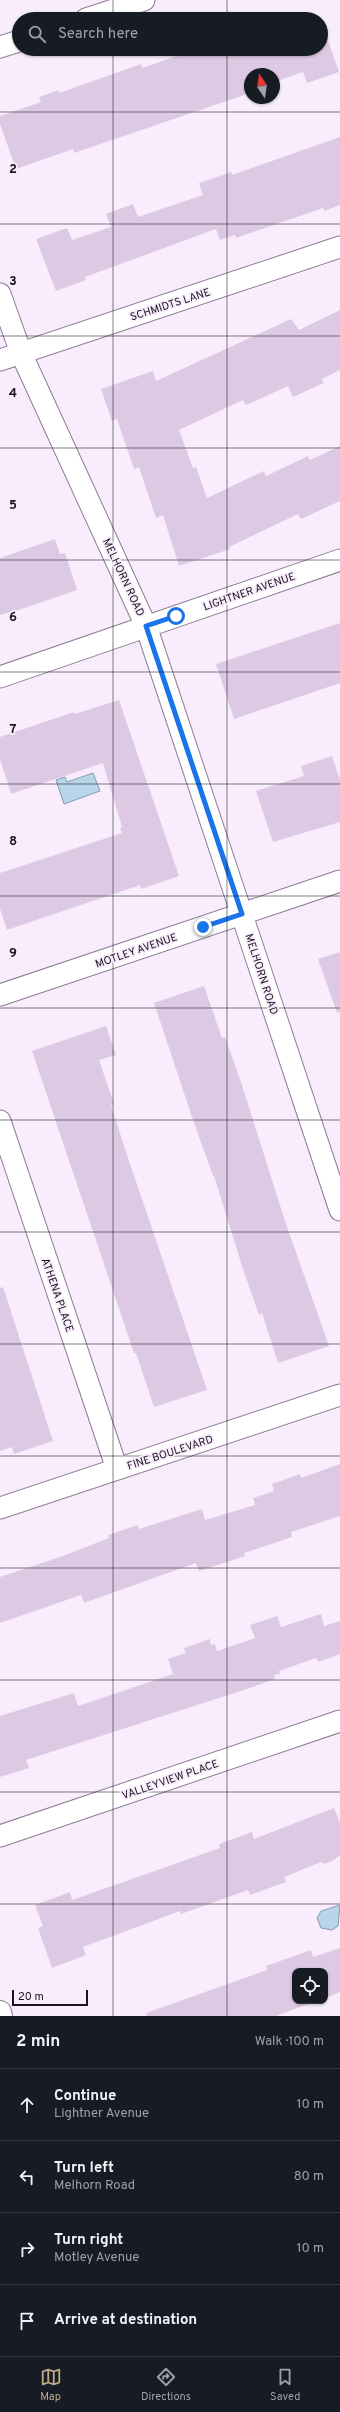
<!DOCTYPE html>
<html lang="en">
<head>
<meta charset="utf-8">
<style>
	:root { --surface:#171b24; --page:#242831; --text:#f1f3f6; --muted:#9ea1a6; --line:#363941; --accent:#c1aa87 }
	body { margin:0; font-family:Overpass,sans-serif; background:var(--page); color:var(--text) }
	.controls { position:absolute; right:12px; bottom:12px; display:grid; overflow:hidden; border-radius:8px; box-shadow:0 1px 3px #0004 }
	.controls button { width:36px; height:36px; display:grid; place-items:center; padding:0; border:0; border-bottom:1px solid var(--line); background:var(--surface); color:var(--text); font:20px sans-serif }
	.compass { position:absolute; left:244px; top:68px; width:36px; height:36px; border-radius:50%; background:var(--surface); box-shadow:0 1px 3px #0004; rotate:347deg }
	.scale { position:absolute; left:12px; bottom:10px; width:76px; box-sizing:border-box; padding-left:4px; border:2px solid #1c151e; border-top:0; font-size:11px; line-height:14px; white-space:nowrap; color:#1c151e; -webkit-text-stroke:3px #f9edfd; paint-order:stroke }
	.stop { position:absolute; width:12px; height:12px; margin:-9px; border:3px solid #1a73e8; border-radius:50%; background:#fff }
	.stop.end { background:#1a73e8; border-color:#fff; box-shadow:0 1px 4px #0008 }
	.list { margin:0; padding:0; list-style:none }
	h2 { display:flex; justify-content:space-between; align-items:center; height:52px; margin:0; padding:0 16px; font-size:17px }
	h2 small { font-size:13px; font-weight:400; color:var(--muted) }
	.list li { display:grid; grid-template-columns:26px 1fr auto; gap:12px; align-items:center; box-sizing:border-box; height:72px; padding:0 16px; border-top:1px solid var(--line) }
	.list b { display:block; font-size:15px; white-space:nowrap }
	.list p { margin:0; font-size:13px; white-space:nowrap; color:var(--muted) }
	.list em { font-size:13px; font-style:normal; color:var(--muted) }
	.icon { flex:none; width:22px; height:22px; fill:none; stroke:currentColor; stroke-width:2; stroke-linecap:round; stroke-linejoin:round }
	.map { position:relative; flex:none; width:340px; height:2016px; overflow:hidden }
	.search { position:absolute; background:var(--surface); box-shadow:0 1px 3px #0004; left:12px; right:12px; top:12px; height:44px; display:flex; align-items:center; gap:10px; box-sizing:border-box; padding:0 14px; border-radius:22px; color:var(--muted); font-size:15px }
	.sheet { height:340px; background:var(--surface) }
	nav { display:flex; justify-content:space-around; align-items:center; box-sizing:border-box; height:56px; border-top:1px solid var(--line); background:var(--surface); font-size:11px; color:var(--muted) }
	nav a { display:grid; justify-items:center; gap:2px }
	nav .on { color:var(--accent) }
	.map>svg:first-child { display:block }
	.water { fill:#b8d5ea; stroke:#899bad }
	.building { fill:#ddc9e3 }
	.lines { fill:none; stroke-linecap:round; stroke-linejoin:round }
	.street-casing { stroke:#8d7b94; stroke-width:23 }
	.secondary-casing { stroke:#8d7b94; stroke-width:24 }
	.street { stroke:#fff; stroke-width:21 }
	.secondary { stroke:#fff; stroke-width:22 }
	.route { stroke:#1a73e8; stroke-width:5 }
	.grid { fill:none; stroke:#1c151e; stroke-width:1; stroke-opacity:0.55 }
	.labels { text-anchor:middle; stroke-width:3.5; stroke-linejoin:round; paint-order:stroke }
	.street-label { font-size:11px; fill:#1c151e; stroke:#f9edfd }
	.grid-label { font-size:13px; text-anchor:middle; font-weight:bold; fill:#1c151e; stroke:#f9edfd; stroke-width:3.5; stroke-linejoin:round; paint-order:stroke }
</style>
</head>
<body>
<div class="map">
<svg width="340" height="2016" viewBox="0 0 340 2016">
	<rect width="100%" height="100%" fill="#f9edfd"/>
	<!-- water -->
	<path class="water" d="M93,773L100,791L64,804L56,780L65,777L67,782Z
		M340,1905L338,1926L332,1930L321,1928L317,1918L321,1911Z"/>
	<!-- building -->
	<path class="building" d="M321,20L339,72L307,83L303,72L274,82V74H250V93L74,153L73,149L16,169L0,124V116L41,102L39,97L59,90V93L141,64L142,68L197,49H321Z
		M340,137V205L324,211L323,208L236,238L235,235L220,240L216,229L85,277L86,280L56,291L36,239L67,228L72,240L111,227L106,214L133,204L138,217L203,195L199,183L231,172L232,175Z
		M340,310V370L322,379L324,383L293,397L288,386L246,405L243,400L179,430L193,468L196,467L207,498L264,471L266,476L308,456L310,460L340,446V501L301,519L298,514L229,547L230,549L179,566L163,515L156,518L139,467L134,469L117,419L112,421L101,389L153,371L156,381L291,319L299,330Z
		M55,539L60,554L65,553L77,590L10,613V612L0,615V558Z
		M340,623V683L234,719L216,664Z
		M119,700L179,876L141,889L140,885L7,930L0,909V873L122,833L120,828L122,827L103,763L11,794L0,759V737L74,712L75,714Z
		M332,756L340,780V822L273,842L256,791L304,776L301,766Z
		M340,952V1012L337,1013L318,959Z
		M204,986L222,1038L225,1037L241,1082L285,1221L329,1346L278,1363L262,1313L259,1315L243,1269L214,1176H213L192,1117L154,1003Z
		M106,1026L116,1055L99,1060L114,1104L111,1105L126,1152L207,1390L154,1407L136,1353H134L32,1051Z
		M3,1287L53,1441L14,1454L12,1447L0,1451V1288Z
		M340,1464V1516L291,1532L292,1537L244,1553L245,1556L199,1571L196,1563L84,1603L81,1595L0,1623V1577L60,1557L109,1538L108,1535L138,1525L139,1529L202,1509L205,1520L255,1505L253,1498L274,1491L272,1484L300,1474L301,1478Z
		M321,1614L324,1626L340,1621V1654L318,1662L316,1658L279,1671L280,1674L274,1675L275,1679L247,1689L26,1760L29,1768L0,1777V1716L74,1693L78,1706L173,1674L168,1659L186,1653L184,1648L210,1639L211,1645L215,1644L217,1651L255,1638L250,1625L277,1616L281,1627Z
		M334,1808L340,1823V1855L334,1860L324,1864L321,1862L284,1877L286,1882L250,1895L248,1890L181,1914L180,1911L83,1947L86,1955L52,1968L38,1928L43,1926L35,1905L70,1892L72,1900L220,1848L219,1844L252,1832L254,1839Z
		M340,1948V1992L325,1998V1971H295V2001H316L276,2016H147L146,2013L267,1970L266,1966L311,1950L313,1957Z"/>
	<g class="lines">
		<!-- street casing -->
		<g class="street-casing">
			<path id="street" d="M86,19L144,0
				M0,47L19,41
				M0,294L21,353L146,626L340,1210
				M0,360L340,247
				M0,677L340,560
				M0,995L340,881
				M0,1121L117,1469
				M0,1508L340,1395
				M0,1836L340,1721"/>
		</g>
		<!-- secondary casing -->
		<g class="secondary-casing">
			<path id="secondary" d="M0,2012L1,2016"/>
		</g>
		<!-- street -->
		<use href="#street" class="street"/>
		<!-- secondary -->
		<use href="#secondary" class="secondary"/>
	</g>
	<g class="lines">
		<!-- route -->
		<path class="route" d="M176,616L146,626L242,914L203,927"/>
	</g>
	<!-- grid -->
	<path class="grid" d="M113,0V19M227,0V19M113,49V2016M227,49V2016M0,112H340M0,224H340M0,336H340M0,448H340M0,560H340M0,672H340M0,784H340M0,896H340M0,1008H340M0,1120H340M0,1232H340M0,1344H340M0,1456H340M0,1568H340M0,1680H340M0,1792H340M0,1904H340"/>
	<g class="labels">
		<!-- street labels -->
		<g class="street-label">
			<text transform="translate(170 304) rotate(-18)" y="4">SCHMIDTS LANE</text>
			<text transform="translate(124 577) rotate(65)" y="4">MELHORN ROAD</text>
			<text transform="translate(249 591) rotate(-19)" y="4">LIGHTNER AVENUE</text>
			<text transform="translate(136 950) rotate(-19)" y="4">MOTLEY AVENUE</text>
			<text transform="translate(262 974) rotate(72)" y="4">MELHORN ROAD</text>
			<text transform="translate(58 1295) rotate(71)" y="4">ATHENA PLACE</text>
			<text transform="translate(170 1452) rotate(-18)" y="4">FINE BOULEVARD</text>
			<text transform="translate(170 1779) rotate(-19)" y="4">VALLEYVIEW PLACE</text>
		</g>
	</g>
	<g class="grid-label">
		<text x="13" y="173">2</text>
		<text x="13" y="285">3</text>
		<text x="13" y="397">4</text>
		<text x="13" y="509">5</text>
		<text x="13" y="621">6</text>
		<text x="13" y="733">7</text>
		<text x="13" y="845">8</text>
		<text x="13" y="957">9</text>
	</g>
</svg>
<div class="controls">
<button><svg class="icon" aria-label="locate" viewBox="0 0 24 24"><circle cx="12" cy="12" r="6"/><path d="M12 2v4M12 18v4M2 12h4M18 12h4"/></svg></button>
</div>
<svg class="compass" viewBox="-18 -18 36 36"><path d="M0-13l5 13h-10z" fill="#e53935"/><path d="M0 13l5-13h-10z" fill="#9ea1a6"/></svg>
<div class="scale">20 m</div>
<div class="stop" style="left:176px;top:616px"></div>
<div class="stop end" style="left:203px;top:927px"></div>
<div class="search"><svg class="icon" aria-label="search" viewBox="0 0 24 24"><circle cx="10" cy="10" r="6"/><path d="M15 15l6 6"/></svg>Search here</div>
</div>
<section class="sheet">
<h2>2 min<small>Walk · 100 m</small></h2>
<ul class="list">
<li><svg class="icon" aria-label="ahead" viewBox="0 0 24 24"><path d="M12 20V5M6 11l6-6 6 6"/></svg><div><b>Continue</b><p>Lightner Avenue</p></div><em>10 m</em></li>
<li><svg class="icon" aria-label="left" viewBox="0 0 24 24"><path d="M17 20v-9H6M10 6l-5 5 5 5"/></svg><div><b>Turn left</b><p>Melhorn Road</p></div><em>80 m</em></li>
<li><svg class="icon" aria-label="right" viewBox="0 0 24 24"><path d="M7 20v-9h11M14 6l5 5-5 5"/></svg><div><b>Turn right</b><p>Motley Avenue</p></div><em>10 m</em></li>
<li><svg class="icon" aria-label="arrive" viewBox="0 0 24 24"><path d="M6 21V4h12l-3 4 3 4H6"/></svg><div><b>Arrive at destination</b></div></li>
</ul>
</section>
<nav>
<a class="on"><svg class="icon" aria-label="map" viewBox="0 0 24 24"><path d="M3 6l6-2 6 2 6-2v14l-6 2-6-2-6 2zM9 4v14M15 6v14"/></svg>Map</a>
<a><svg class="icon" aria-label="directions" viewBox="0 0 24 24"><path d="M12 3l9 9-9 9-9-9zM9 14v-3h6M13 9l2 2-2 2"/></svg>Directions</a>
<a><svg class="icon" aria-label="saved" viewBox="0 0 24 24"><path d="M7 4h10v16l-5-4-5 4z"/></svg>Saved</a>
</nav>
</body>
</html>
